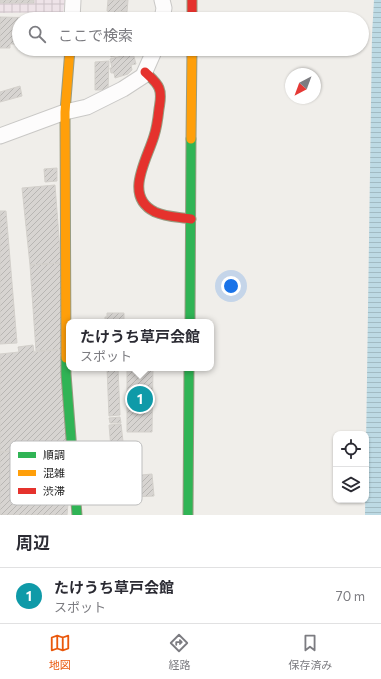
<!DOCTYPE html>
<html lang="ja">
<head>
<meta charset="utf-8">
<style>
	:root { --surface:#fff; --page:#f2f2f3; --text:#2b2b33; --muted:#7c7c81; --line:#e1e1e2; --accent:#ea580c }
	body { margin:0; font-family:Commissioner,"Noto Sans JP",sans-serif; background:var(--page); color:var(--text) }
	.controls { position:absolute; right:12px; bottom:12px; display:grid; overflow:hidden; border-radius:8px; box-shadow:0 1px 3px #0004 }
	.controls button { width:36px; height:36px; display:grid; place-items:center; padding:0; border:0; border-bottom:1px solid var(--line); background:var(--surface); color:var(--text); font:20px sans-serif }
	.compass { position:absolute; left:285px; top:68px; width:36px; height:36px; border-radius:50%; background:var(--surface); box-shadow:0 1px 3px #0004; rotate:221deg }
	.you { position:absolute; left:231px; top:286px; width:14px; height:14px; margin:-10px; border:3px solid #fff; border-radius:50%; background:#1a73e8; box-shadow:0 0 0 6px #1a73e833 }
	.badge { display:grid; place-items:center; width:26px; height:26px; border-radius:50%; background:var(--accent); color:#fff; font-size:13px; font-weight:700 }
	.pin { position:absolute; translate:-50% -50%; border:2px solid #fff; box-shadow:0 1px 4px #0006 }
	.popup { position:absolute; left:66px; top:319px; width:148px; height:52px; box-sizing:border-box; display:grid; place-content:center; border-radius:8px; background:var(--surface); filter:drop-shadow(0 1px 3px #0005); font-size:13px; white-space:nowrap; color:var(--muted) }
	.popup b { font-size:15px; color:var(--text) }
	.popup::after { content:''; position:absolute; left:50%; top:100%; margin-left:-8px; border:8px solid transparent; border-top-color:var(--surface) }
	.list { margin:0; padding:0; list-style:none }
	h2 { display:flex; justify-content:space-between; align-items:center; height:52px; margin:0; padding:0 16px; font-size:17px }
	h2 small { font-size:13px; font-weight:400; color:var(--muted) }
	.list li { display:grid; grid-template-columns:26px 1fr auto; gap:12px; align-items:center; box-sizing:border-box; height:56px; padding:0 16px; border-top:1px solid var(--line) }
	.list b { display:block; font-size:15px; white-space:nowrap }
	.list p { margin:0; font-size:13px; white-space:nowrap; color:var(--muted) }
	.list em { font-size:13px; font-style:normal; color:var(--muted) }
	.icon { flex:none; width:22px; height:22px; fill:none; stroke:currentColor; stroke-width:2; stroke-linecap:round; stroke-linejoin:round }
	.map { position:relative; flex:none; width:381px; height:515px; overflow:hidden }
	.search { position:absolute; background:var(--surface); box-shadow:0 1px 3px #0004; left:12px; right:12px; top:12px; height:44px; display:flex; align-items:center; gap:10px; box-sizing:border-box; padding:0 14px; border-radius:22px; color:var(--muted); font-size:15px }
	.sheet { height:108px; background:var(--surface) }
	nav { display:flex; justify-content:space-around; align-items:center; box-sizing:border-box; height:56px; border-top:1px solid var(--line); background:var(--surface); font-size:11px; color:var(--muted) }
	nav a { display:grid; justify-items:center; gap:2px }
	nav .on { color:var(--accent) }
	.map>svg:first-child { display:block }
	.industrial { fill:url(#industrial-grid) }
	.water { fill:url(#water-rules) }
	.building { fill:url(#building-hatch); stroke:#d3d0cb }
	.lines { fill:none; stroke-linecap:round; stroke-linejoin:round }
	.street-casing { stroke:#c9c8c6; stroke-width:17 }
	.fast-casing { stroke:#989b80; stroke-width:11 }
	.slow-casing { stroke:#989b80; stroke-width:11 }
	.jam-casing { stroke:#989b80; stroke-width:11 }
	.street { stroke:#fdfcfc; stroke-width:15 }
	.fast { stroke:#30b455; stroke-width:9 }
	.slow { stroke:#ff9f0a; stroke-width:9 }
	.jam { stroke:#e5322d; stroke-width:9 }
	.key { fill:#fff; stroke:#bdbdbd; stroke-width:1 }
	.key-label { font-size:11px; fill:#222 }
</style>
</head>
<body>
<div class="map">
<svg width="381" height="515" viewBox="0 0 381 515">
	<defs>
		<pattern id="industrial-grid" width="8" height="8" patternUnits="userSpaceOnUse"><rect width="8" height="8" fill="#eee3e8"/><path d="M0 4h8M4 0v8" fill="none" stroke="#ccc2c7"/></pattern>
		<pattern id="water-rules" width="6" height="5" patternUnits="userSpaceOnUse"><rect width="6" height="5" fill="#bddae4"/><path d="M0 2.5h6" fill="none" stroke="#a2bbc3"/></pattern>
		<pattern id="building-hatch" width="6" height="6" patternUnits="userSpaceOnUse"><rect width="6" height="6" fill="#d7d4d1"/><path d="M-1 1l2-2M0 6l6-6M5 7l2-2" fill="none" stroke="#b8b6b3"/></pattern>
	</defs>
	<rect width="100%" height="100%" fill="#f0eeea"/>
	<!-- industrial -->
	<path class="industrial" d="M0,0H65L63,12L0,13Z"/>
	<!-- water -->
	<path class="water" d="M374,0H381V515H365L372,35Z"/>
	<!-- building -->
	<path class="building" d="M0,0H34V3H0Z
		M108,0H128L127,12L119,11L118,15L108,14V11H107Z
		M0,17L44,18V19H19V44H10V48H0Z
		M109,49H143L111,57Z
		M133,53L136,64L131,65L132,70L128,74L115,78L114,73H111L110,68H112L110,59Z
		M109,61L108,90H95V62Z
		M20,86L22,96L0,102V92Z
		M57,168V181L45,182L44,169Z
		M55,185L61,263L30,265L22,188Z
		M0,211H6L17,343L0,344Z
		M61,263L66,349L36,351L30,265Z
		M107,313H124V322H105V317H107Z
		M33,345L34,352L66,349L73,447L0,452V354L19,352L18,347Z
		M107,368H118L120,415L109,416Z
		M127,368H153L152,432H127Z
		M120,417L121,423H110L109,418Z
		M121,424L125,459L112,460L109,425Z
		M73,447L67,515H0V452Z
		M124,459L125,471L112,473L111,461Z
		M125,473L126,479L114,480L113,474Z
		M152,474L154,496L132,497V488H130L129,483H131V476Z"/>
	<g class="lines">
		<!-- street casing -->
		<g class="street-casing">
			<path id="street" d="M72,19L73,0
				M162,19L164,8L162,0
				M0,136L65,112L87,107L123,89L143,76L155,49"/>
		</g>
		<!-- fast casing -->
		<g class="fast-casing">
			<path id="fast" d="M190,322L191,139
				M66,358V374L77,515
				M188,515L189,368"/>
		</g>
		<!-- slow casing -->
		<g class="slow-casing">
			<path id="slow" d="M191,139L192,49
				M66,358L65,112L70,49"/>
		</g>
		<!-- jam casing -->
		<g class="jam-casing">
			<path id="jam" d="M192,0V19
				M145,72C150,77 156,81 159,88C162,95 160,102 159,109C158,118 157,127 154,136C147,160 123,196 155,212C166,217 179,217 191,219"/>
		</g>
		<!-- street -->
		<use href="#street" class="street"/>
		<!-- fast -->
		<use href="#fast" class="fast"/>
		<!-- slow -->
		<use href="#slow" class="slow"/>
		<!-- jam -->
		<use href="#jam" class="jam"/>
	</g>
	<!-- legend -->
	<rect x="10" y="441" width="132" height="64" rx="6" class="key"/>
	<rect x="18" y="452" width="18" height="6" fill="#30b455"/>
	<rect x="18" y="470" width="18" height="6" fill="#ff9f0a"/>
	<rect x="18" y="488" width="18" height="6" fill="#e5322d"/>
	<g class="key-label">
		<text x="43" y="459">順調</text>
		<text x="43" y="477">混雑</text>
		<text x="43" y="495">渋滞</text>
	</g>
</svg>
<div class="controls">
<button><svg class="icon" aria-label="locate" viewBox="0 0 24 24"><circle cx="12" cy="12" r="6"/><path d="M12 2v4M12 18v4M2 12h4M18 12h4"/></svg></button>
<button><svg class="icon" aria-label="layers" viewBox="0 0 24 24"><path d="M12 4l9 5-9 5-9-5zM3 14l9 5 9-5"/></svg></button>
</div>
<svg class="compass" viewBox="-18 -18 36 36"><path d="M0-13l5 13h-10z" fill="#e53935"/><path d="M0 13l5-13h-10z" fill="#7c7c81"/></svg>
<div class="you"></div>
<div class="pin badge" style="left:140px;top:399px;background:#0f9aa8">1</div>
<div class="popup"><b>たけうち草戸会館</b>スポット</div>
<div class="search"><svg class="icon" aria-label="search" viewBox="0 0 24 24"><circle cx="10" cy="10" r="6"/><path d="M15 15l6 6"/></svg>ここで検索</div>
</div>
<section class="sheet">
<h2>周辺<small></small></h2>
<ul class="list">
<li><span class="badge" style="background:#0f9aa8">1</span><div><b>たけうち草戸会館</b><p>スポット</p></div><em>70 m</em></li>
</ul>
</section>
<nav>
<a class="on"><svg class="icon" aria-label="map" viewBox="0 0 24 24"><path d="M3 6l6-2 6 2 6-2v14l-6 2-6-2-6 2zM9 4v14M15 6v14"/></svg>地図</a>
<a><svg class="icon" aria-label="directions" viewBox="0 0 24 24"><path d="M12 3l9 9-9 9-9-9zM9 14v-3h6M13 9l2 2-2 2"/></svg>経路</a>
<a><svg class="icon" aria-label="saved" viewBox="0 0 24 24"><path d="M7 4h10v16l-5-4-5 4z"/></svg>保存済み</a>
</nav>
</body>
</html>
